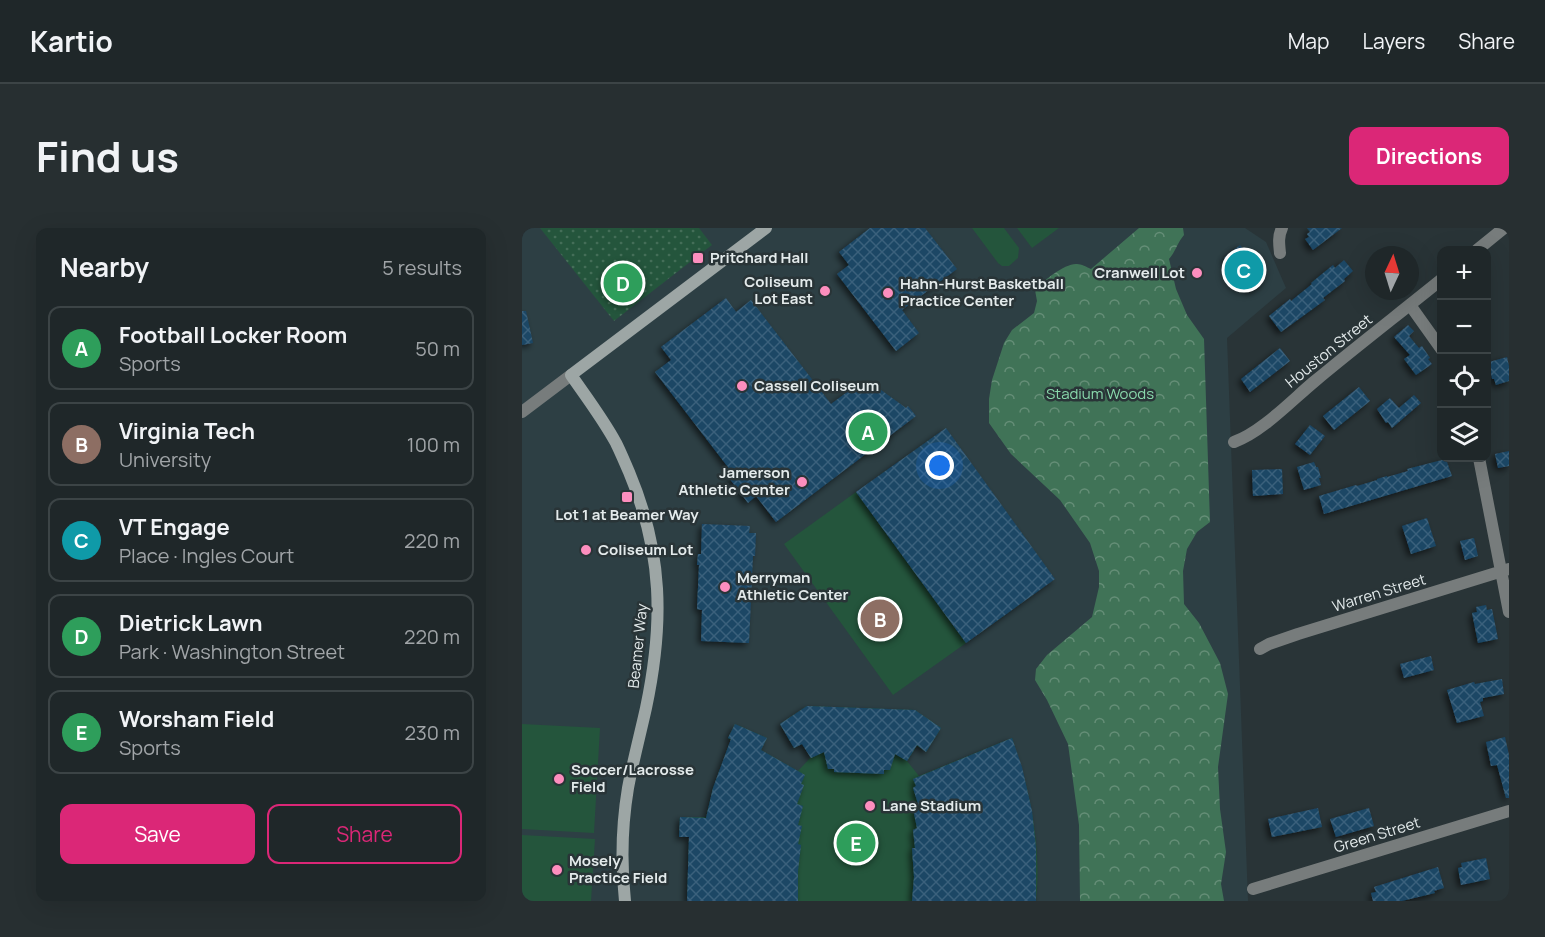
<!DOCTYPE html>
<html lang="en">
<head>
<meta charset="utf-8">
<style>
	:root { --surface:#1f2729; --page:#272f31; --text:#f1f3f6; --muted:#a1a5a8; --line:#3c4446; --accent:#db2777 }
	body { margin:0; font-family:Manrope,sans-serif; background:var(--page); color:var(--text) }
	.controls { position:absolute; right:18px; top:18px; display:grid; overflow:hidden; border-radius:12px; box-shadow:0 6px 24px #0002 }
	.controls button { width:54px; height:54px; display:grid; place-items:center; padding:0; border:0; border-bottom:2px solid var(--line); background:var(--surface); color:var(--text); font:30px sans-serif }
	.compass { position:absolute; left:843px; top:18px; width:54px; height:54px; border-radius:50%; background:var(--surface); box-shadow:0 6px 24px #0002; rotate:4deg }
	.you { position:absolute; left:418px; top:238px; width:21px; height:21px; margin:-15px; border:4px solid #fff; border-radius:50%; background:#1a73e8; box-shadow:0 0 0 9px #1a73e833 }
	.badge { display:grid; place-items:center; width:39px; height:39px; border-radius:50%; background:var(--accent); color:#fff; font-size:20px; font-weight:700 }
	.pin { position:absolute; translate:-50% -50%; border:3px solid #fff; box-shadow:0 2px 6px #0006 }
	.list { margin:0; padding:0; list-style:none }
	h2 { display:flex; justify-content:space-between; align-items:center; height:78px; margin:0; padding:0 24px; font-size:26px }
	h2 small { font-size:20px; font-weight:400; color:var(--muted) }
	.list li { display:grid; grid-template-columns:39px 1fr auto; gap:18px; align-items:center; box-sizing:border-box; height:84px; margin:0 12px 12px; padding:0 12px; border:2px solid var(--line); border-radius:12px }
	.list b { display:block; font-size:22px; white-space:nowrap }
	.list p { margin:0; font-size:20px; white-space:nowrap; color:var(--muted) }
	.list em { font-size:20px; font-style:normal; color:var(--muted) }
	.actions { display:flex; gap:12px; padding:18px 24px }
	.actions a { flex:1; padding:14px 0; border:2px solid var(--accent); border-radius:12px; text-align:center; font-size:21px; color:var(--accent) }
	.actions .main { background:var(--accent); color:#fff }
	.icon { flex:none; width:33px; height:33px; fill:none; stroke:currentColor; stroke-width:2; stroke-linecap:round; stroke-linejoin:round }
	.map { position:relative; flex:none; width:987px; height:673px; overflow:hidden; border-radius:12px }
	header { display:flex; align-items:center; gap:36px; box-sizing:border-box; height:84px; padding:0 30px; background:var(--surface); border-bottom:2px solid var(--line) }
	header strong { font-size:28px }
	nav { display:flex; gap:33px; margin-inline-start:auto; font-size:21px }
	.intro { display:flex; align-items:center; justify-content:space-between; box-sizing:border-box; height:144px; padding:0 36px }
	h1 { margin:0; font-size:42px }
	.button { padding:15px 27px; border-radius:12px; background:var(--accent); color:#fff; font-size:21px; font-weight:700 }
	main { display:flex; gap:36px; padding:0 36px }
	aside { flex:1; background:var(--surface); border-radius:12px; box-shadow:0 6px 24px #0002 }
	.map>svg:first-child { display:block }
	.built { fill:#2d3f44 }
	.grass { fill:#24553c }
	.forest { fill:url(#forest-crowns) }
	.park { fill:url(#park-dots) }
	.building { fill:url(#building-cross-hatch); filter:url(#shadow) }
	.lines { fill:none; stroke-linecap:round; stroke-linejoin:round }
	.minor { stroke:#777c7c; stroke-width:12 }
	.tertiary { stroke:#777c7c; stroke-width:12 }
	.secondary { stroke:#9da6a5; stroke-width:12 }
	.poi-dot { fill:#fd8ebe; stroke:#293437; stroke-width:2 }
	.labels { text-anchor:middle; stroke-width:5; stroke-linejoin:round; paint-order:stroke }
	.poi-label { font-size:15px; font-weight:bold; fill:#e3eaeb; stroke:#293437; text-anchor:start }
	.street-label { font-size:15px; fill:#e3eaeb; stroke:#293437 }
	.park-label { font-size:15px; fill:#89d9ac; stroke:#293437 }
</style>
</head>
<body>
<header>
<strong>Kartio</strong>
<nav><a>Map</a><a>Layers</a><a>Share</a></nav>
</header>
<div class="intro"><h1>Find us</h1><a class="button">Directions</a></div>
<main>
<aside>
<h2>Nearby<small>5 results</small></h2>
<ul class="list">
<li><span class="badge" style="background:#2e9e5b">A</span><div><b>Football Locker Room</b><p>Sports</p></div><em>50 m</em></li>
<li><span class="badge" style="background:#8d6e63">B</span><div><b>Virginia Tech</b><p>University</p></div><em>100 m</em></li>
<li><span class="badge" style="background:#0f9aa8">C</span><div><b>VT Engage</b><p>Place · Ingles Court</p></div><em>220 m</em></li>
<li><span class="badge" style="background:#2e9e5b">D</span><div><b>Dietrick Lawn</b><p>Park · Washington Street</p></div><em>220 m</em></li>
<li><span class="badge" style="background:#2e9e5b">E</span><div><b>Worsham Field</b><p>Sports</p></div><em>230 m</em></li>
</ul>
<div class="actions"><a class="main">Save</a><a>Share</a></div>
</aside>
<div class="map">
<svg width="987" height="673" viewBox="0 0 987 673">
	<defs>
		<pattern id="forest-crowns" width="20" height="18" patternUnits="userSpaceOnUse" patternTransform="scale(1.5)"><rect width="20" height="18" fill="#407357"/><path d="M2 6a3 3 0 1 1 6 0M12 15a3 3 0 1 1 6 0" fill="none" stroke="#658e77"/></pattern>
		<pattern id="park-dots" width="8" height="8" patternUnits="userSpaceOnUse" patternTransform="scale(1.5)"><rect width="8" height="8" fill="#24553c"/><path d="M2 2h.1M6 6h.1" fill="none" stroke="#446e58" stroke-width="1.8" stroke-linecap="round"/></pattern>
		<pattern id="building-cross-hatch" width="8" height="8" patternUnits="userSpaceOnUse" patternTransform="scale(1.5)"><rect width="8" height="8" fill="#1a4665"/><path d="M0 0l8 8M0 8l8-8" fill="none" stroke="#3b617b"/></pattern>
		<filter id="shadow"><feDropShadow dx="-3" dy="3" stdDeviation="3" flood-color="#0009"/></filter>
	</defs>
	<rect width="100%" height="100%" fill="#293437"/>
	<!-- built -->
	<path class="built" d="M0,0H723L744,14L764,60L705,110L726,673H0Z"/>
	<!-- grass -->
	<path class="grass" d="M450,0H482L497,20L496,30L487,38H480L476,35Z
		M495,0H537L510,20Z
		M334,264L444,415L371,467L262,316Z
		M285,478L393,482L419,500L404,524L395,518L385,533L397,548L490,510C508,563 520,617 514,673H165L167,609H157L158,589H184L191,560L209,512L206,510L213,496L245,510L239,522L276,543L289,529L280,516L272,520L258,496Z
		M0,496L78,500L72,605L0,601Z
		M0,607L73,611L69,673H0Z"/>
	<!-- forest -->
	<path class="forest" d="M617,0H661L662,7C655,15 654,23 647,31L654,61L665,87L682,111L688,294L675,304L665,321L661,343L662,376L677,395L698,435L706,466L696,539L698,581L704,624L699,656L702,673H558L557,597L546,516L525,472L513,452L514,441L525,427L570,389L577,359V343L568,315L538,272L489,226L467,195V171L470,152L482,115L490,102L512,85L515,73L513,62C521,53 543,35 555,36C559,36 565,39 569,41Z"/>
	<!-- park -->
	<path class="park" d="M18,0H177L190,17L92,93Z"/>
	<!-- building -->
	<path class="building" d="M348,0H403L435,41L380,82L397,105L374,123L315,46L327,37L317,24Z
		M785,0H820L791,22L783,11L787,9L785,6L788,4Z
		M718,17L728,29L725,32L741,53L729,63L702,30Z
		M822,32L831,43L822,51L823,53L801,70L803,72L759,104L747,88L768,71L769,73L790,56L789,55L811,37L813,40Z
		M204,70L214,84L229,72L309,176L336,156L340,161L348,154L384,180L386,178L394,188L254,294L234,268L226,275L207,250L212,247L133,144L149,132L139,119Z
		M0,83H4L11,115L0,117Z
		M886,97L892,103L887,108L897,120L900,118L908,130L906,131L910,136L894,147L882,131L888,127L872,109Z
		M758,120L768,133L728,164L719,151Z
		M985,129L987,138V153L974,157L972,151H970L967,134Z
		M837,159L848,173L812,202L801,188Z
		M892,167L899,175L870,200L866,194L864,195L855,181L868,170L877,180Z
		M788,197L803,208L788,227L773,216Z
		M424,200L533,351L444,415L334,264Z
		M987,223V238L976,240L973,226Z
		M924,231L930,248L802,286L797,268L834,257L835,258L855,252V251L865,248V249L886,243L885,241Z
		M792,234L794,239H796L799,250H797L799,257L782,262L775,239Z
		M760,241L761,266L731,268L730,242Z
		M905,290L914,318L889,326L880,298Z
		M180,296L228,298L227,305H234L233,328H231L227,415L179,413L180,382L175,381L177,337H175L176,326H179Z
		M952,310L956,328L943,332L938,313Z
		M964,377L965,382L970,381L976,411L956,415L950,385L955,384L954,379Z
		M909,428L912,442L882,450L878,436Z
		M980,451L982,466L961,470V473L958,474L962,488L935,495L925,462L952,454L953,456Z
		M285,478L393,482L419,500L404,524L395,517L385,533L373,526L368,542H362V546L312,544V541H306L302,524L289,530L280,516L272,520L258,496Z
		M213,496L245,510L239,522L283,547L279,556L282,557L275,576L281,578L276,597L280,598L276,616L279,617L276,643V673H165L167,609H157L158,589L184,590L191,560L209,511L206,510Z
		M983,509L987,527V570H984L975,537L969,538L964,514Z
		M490,510L500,539L510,583L514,620V673H390L392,649L390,620H393L391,602L395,600L391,581L397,579L391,560L394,558L391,551Z
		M796,580L800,599L750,609L746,591Z
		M847,580L852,598L814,609L808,591Z
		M964,630L968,651L939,657L936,640L940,639L939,635Z
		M916,639L922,660L912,663L913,665L880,673H851L849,665L854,664L852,659Z"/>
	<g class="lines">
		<!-- minor -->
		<path class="minor" d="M955,22L982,0
			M758,25C757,16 756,8 760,0
			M888,77L920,122
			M712,214C740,204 770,172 793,153C835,118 878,85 920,51
			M957,230L987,384
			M738,421L747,416L776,406L987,341
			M731,661L987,583"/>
		<!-- tertiary -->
		<path class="tertiary" d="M0,184L49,147"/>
		<!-- secondary -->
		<path class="secondary" d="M103,673C99,636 100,596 106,560C111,533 118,507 124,480C142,395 141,325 107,244C103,235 99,225 94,215C81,191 65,170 49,147L244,0"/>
	</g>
	<!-- markers -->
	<g class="poi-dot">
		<rect x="170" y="24" width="12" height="12" rx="3"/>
		<circle cx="675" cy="45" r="6"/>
		<circle cx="303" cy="63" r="6"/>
		<circle cx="366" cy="65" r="6"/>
		<circle cx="220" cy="158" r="6"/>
		<circle cx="280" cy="254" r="6"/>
		<rect x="99" y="263" width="12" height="12" rx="3"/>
		<circle cx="64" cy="322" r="6"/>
		<circle cx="203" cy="359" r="6"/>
		<circle cx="37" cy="551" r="6"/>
		<circle cx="348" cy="578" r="6"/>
		<circle cx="35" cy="642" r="6"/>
	</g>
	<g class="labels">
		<!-- poi labels -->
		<g class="poi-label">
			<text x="188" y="35">Pritchard Hall</text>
			<text x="663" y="50" text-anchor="end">Cranwell Lot</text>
			<text x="291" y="59" text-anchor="end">Coliseum<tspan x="291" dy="17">Lot East</tspan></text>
			<text x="378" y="61">Hahn-Hurst Basketball<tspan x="378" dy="17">Practice Center</tspan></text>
			<text x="232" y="163">Cassell Coliseum</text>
			<text x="268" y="250" text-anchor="end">Jamerson<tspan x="268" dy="17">Athletic Center</tspan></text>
			<text x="105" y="292" text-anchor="middle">Lot 1 at Beamer Way</text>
			<text x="76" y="327">Coliseum Lot</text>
			<text x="215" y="355">Merryman<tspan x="215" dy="17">Athletic Center</tspan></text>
			<text x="49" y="547">Soccer/Lacrosse<tspan x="49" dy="17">Field</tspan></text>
			<text x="360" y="583">Lane Stadium</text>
			<text x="47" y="638">Mosely<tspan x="47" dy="17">Practice Field</tspan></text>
		</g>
		<!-- street labels -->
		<g class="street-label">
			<text transform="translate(807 123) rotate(-39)" y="5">Houston Street</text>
			<text transform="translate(857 365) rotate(-17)" y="5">Warren Street</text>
			<text transform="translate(116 418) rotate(-84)" y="5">Beamer Way</text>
			<text transform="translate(855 607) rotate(-17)" y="5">Green Street</text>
		</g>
		<!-- park labels -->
		<g class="park-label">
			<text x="578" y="171">Stadium Woods</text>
		</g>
	</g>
</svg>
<div class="controls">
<button>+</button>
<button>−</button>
<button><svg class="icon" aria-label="locate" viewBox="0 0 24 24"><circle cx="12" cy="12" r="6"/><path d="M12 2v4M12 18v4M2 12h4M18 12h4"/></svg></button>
<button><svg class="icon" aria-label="layers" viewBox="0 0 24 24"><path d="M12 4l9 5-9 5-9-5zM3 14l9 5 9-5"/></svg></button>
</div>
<svg class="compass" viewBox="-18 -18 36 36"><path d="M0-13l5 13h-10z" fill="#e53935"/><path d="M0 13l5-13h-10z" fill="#a1a5a8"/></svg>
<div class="you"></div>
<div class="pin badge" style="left:346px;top:204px;background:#2e9e5b">A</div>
<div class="pin badge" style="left:358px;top:391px;background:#8d6e63">B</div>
<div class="pin badge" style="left:722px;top:42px;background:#0f9aa8">C</div>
<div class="pin badge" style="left:101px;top:55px;background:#2e9e5b">D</div>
<div class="pin badge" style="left:334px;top:615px;background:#2e9e5b">E</div>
</div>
</main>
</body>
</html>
